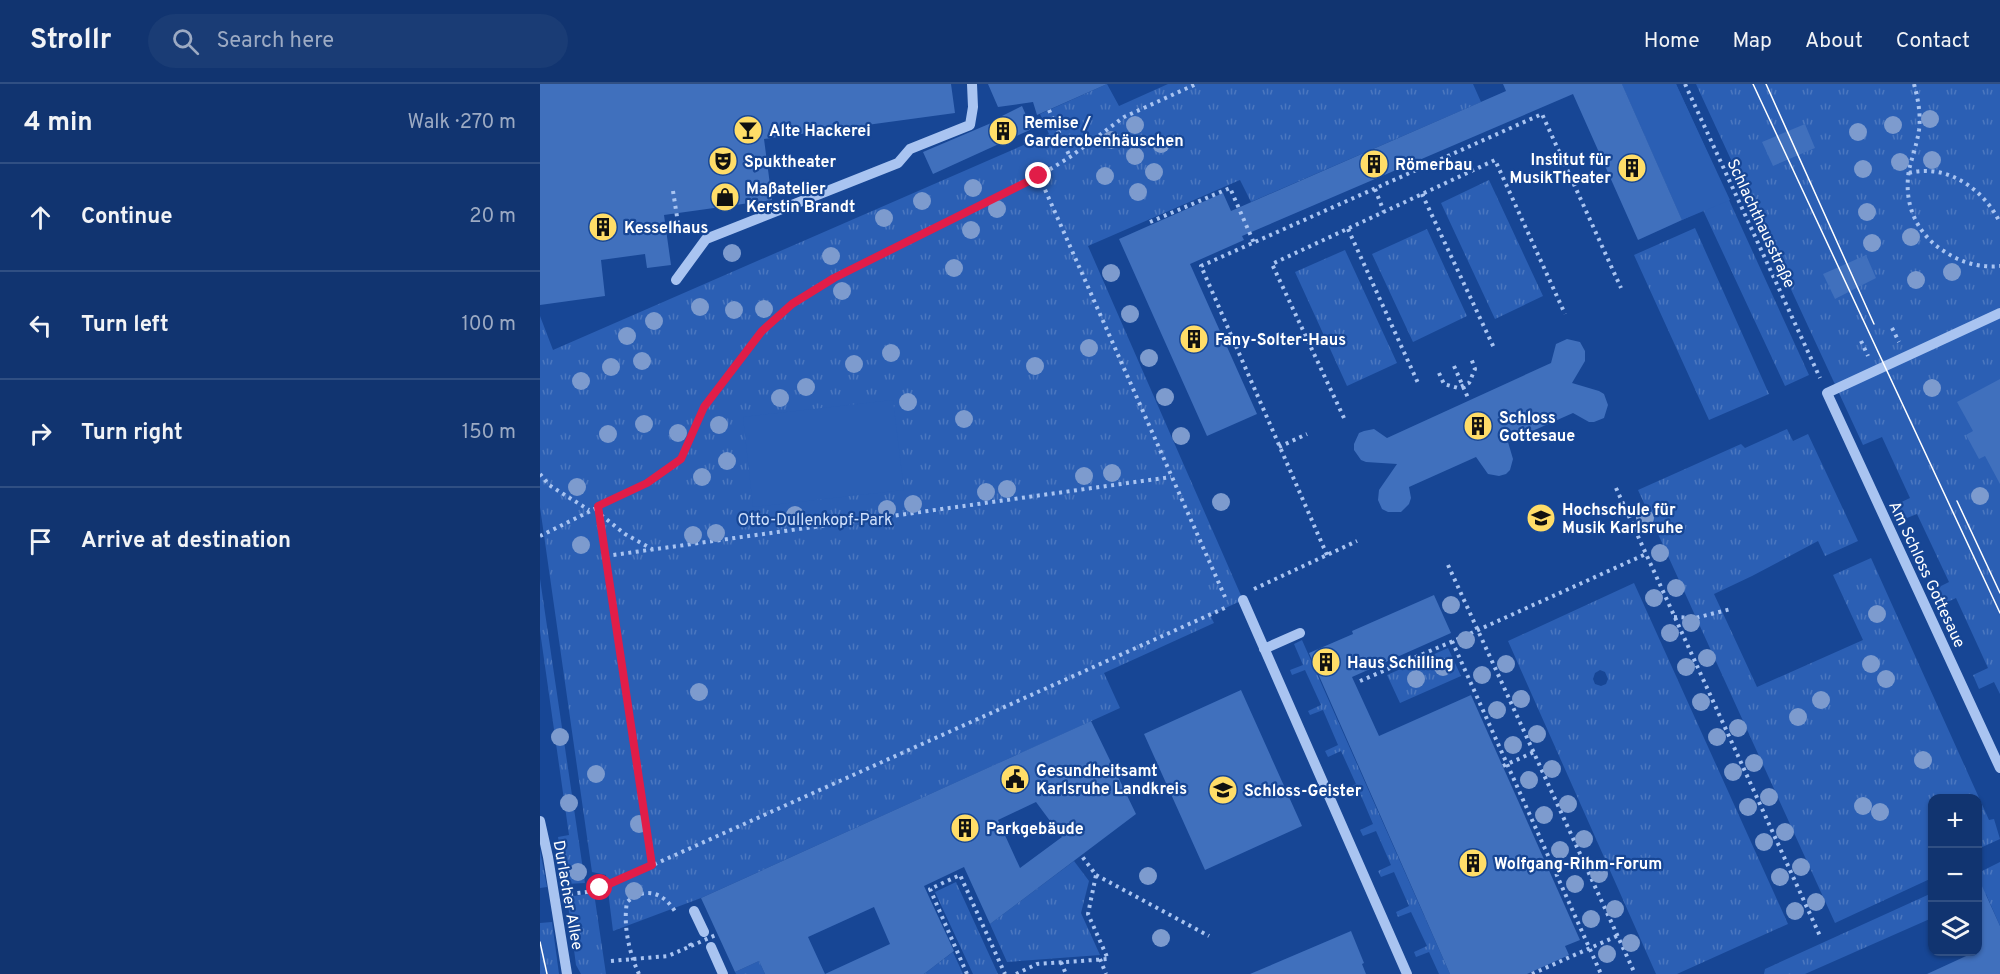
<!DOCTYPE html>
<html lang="en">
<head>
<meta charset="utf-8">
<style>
	:root { --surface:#113470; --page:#1a3c75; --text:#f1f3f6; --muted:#9caac3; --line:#304f83 }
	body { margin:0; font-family:Overpass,sans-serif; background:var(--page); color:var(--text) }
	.controls { position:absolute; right:18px; bottom:18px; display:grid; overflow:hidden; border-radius:12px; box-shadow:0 2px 4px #0004 }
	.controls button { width:54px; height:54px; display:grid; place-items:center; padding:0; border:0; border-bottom:2px solid var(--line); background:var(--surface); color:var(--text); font:30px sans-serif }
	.stop { position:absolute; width:18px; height:18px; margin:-14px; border:4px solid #e11d48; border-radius:50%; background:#fff }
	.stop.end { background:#e11d48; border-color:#fff; box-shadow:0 2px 6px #0008 }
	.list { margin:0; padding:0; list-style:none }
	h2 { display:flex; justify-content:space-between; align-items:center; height:78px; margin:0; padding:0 24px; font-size:26px }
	h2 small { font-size:20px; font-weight:400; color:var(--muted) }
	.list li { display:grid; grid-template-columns:39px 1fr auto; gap:18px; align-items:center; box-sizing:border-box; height:108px; padding:0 24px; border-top:2px solid var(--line) }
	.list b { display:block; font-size:22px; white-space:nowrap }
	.list em { font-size:20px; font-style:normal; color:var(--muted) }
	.icon { flex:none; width:33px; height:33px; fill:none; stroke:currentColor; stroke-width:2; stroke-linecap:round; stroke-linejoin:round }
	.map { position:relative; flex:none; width:1460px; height:890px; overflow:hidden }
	header { display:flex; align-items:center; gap:36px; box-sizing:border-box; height:84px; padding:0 30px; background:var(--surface); border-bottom:2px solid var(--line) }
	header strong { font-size:28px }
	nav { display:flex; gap:33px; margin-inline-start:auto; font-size:21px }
	.search { width:420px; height:54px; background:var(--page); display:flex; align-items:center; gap:15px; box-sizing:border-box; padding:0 21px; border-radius:33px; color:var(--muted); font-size:22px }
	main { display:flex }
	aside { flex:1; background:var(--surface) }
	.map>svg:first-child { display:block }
	.grass { fill:url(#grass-tufts); fill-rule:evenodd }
	.garden { fill:#2b5fb4 }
	.building { fill:#4070bd; fill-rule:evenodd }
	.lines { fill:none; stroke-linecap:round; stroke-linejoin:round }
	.path { stroke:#a9c4f1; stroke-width:4; stroke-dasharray:3 4.5; stroke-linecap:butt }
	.minor { stroke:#a9c4f1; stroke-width:10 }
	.tram { stroke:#fff; stroke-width:1.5 }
	.path-bridge { stroke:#a9c4f1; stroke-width:4; stroke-dasharray:3 4.5; stroke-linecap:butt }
	.tree { fill:#7d9bce }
	.route { stroke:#e11d48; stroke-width:8 }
	.labels { text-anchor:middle; stroke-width:4.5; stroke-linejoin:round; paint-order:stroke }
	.poi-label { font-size:16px; font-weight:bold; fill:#fff; stroke:#174695; text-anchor:start }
	.street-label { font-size:16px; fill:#fff; stroke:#174695 }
	.park-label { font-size:16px; fill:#d0e1fc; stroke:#174695 }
</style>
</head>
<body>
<header>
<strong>Strollr</strong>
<div class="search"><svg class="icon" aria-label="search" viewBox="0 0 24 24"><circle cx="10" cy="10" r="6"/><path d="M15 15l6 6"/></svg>Search here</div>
<nav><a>Home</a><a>Map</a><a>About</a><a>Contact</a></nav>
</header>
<main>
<aside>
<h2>4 min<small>Walk · 270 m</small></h2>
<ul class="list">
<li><svg class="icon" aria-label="ahead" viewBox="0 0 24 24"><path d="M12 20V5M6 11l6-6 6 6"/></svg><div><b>Continue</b></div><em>20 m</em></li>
<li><svg class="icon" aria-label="left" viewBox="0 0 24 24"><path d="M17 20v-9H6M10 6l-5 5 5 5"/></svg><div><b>Turn left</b></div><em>100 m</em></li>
<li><svg class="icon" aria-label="right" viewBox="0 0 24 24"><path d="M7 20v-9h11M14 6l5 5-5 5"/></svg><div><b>Turn right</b></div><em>150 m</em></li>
<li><svg class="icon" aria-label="arrive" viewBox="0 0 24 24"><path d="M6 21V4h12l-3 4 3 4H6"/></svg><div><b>Arrive at destination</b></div></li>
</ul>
</aside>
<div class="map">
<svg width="1460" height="890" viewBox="0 0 1460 890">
	<defs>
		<pattern id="grass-tufts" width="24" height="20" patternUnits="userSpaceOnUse" patternTransform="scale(1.5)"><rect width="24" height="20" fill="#2b5fb4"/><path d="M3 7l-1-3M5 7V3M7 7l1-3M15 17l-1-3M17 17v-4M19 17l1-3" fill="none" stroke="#4b77bf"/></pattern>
	</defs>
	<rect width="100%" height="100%" fill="#174695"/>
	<!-- grass -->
	<path class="grass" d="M567,0L579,22L628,0H933L941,18L711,118L700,96L548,162L703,516L670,531L674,539L564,589L580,624L161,814L73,847L66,791L52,788L0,423V232L13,266L509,50L500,30Z
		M1082,0H1136L1269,291L1245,302L1163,126L1142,136Z
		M1156,0H1460V610L1454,598L1439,605L1433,591L1448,584L1416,514L1401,521L1393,506L1409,498L1377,430L1362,436L1355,421L1370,414L1342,353L1323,361Z
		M949,96L1003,212L955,235L901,119Z
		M1155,144L1229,310L1169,336L1094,171Z
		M887,145L927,232L873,258L832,170Z
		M805,166L857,279L807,302L755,188Z
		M1247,345L1253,357L1268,350L1318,457L1285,472L1278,457L1212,492L1174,510L1217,603L1323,556L1293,491L1331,474L1449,736L1454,735L1460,755L1438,765V714H1392V794L1295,839L1098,406L1201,360L1205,364Z
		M0,495L45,799L26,800L18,753L29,751L0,547Z
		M1094,499L1248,840L1137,890H1116L968,557ZM1060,586L1065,588L1068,595L1066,600L1061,602L1055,600L1053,595L1055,589Z
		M762,556L910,890H899L889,868L876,873L874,868L887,862L871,828L858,833L856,828L869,822L854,788L841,793L838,787L851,781L836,747L823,752L820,746L833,740L819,707L805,712L802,706L816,700L801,667L788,673L785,667L798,661L783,626L770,631L768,627L781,621L765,586L752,591L750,586L763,581L754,560Z
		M908,564L921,592L860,619L847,591Z
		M0,766L7,803L0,804Z
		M534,777L549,797L541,829L560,871L467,878L450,840Z
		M1460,778V842L1446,810L1438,813V789Z
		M416,798L458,890H433L395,808Z
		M54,809L66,890H41L36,881L27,813Z
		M1392,809V834L1265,890H1224L1225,885Z
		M12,838L19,890H0V839Z
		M413,868L423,890H384Z
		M219,877L225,890H196L195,888Z"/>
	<!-- garden -->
	<path class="garden" d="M1082,0H1136L1190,116L1142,136Z
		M353,316L364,406L213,423L203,333Z"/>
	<!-- building -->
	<path class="building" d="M0,0H411L415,29L224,55L232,116L124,131L131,181L107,184L105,170L61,176L65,212L0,221Z
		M448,0H567L497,31L493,18L458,23Z
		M963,0H1082L1142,136L1098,156L1033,10L702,152L704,156L650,180L717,330L667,352L579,155L683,109L691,127L966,7Z
		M482,22L492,45L393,90L383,68L463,34L462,32Z
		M1265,40L1275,64L1233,82L1222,58Z
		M1326,171L1336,194L1295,215L1283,190Z
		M1027,255L1040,258L1045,267V277L1032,299L1059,307L1064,310L1068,321L1064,334L1054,338H1049L1033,329L968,358L973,375L970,386L966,390L959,392L948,390L936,373L869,403L871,414L869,420L861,428H848L842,425L838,416L839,406L857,380L826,378L821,376L814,366V360L819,349L824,347L834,345L847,354L1011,279L1016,260Z
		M1460,295V400L1445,372L1439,375L1426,351L1433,347L1417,318Z
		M894,511L911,549L812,593L839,652L931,611L1040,856L1025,862L1029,871L987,890H910L769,569L813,550L812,547Z
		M701,606L762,742L665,786L604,650Z
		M551,637L596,730L450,840L424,783L384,802L414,867L384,890H225L219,877L195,888L161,814ZM496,718L522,753L480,784L458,736ZM334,823L350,860L285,890L268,853Z
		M1437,791L1460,842V890H1387L1437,867Z
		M811,847L824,879L822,880L826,890H710Z"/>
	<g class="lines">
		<!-- path -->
		<path class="path" d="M1145,0L1280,294
			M1374,0C1378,15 1381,30 1379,46C1377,60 1372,73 1369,86C1363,120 1377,152 1407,169C1422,179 1442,184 1460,182
			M509,26L530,73
			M1369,89C1407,79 1445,106 1460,139
			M499,92L685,513
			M835,105L844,128
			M133,107L138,139L150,146
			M882,110L954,264
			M610,138L690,104L714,159
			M808,145L878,299
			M1352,244L1359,258
			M1321,257L1328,272
			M914,282L929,316
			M899,289L904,300L918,304L929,299L935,285L931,274
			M804,334L732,180L955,76L1025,230
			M739,363L767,350
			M0,390L9,401L49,426
			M1076,404L1280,852
			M58,422L112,781
			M61,431L85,450L112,465
			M0,452L107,399L141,375L164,323L222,247L252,220L294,194L499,92L530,73L584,33L656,0
			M787,471L661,182L1002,30L1081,204
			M66,472L631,393
			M908,481L1095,890
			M714,505L817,457
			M1134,533L1155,534L1191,525
			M912,557L1061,890
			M820,597L918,555L1106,470
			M963,682L994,668
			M556,791L669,852
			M30,810L55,807L687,523
			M560,875L566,890
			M71,877L128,872L151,862L149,858
			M521,878L526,890
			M99,890C89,869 83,841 87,818C107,801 125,810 136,829
			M427,890L390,805L420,791L465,890
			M476,890L497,880L568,875L548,830L556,791L541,771
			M992,890L1077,852"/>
		<!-- minor -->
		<path class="minor" d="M136,196L166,155L358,79L370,65L430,41L433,23L432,0
			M1460,229L1287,309L1460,684
			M703,516L867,890
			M724,565L760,549
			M0,737L8,773L27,890
			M154,827L164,848
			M171,863L183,890"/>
		<!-- tram -->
		<path class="tram" d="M1213,0L1460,529
			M1226,0L1334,240
			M1417,417L1460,509
			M0,858L7,890"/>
		<!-- path-bridge -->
		<path class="path-bridge" d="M151,862L178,850"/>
	</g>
	<!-- trees -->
	<g class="tree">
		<circle cx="1390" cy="35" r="9"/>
		<circle cx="595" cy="41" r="9"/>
		<circle cx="1353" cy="41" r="9"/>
		<circle cx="1318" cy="48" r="9"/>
		<circle cx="571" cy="56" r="9"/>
		<circle cx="621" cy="60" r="9"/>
		<circle cx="595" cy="72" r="9"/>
		<circle cx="1392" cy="76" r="9"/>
		<circle cx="1360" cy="78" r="9"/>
		<circle cx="1323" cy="85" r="9"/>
		<circle cx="614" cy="88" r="9"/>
		<circle cx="565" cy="92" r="9"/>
		<circle cx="433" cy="104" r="9"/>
		<circle cx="598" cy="108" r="9"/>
		<circle cx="382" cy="117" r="9"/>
		<circle cx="457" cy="125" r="9"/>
		<circle cx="1327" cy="128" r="9"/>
		<circle cx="344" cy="134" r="9"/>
		<circle cx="431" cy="146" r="9"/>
		<circle cx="1371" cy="153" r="9"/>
		<circle cx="1332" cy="159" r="9"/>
		<circle cx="192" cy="169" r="9"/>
		<circle cx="291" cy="172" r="9"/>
		<circle cx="414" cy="184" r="9"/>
		<circle cx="1412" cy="188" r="9"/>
		<circle cx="571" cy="189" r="9"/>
		<circle cx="1376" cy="196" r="9"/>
		<circle cx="302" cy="207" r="9"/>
		<circle cx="160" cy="223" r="9"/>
		<circle cx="224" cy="225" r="9"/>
		<circle cx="194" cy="226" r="9"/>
		<circle cx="590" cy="230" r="9"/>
		<circle cx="114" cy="237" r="9"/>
		<circle cx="87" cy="252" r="9"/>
		<circle cx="549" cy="264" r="9"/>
		<circle cx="351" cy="269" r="9"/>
		<circle cx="609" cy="274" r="9"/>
		<circle cx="102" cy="277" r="9"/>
		<circle cx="314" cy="280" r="9"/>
		<circle cx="495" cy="282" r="9"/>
		<circle cx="71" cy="283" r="9"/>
		<circle cx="41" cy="297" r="9"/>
		<circle cx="266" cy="303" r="9"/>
		<circle cx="1392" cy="304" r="9"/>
		<circle cx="625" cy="313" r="9"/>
		<circle cx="240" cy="314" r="9"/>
		<circle cx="368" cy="318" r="9"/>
		<circle cx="424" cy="335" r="9"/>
		<circle cx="104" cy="340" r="9"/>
		<circle cx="179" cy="341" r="9"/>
		<circle cx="138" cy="349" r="9"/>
		<circle cx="68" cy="350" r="9"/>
		<circle cx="641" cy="352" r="9"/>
		<circle cx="187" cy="377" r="9"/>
		<circle cx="572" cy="389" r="9"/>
		<circle cx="544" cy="392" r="9"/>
		<circle cx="162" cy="393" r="9"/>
		<circle cx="37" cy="403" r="9"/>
		<circle cx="467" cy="405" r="9"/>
		<circle cx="446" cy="408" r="9"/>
		<circle cx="1440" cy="412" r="9"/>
		<circle cx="681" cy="418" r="9"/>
		<circle cx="373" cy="420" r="9"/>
		<circle cx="347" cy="425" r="9"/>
		<circle cx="255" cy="431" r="9"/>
		<circle cx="1105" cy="434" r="9"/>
		<circle cx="176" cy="449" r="9"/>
		<circle cx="153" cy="451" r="9"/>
		<circle cx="41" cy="461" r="9"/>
		<circle cx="1120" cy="469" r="9"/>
		<circle cx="1136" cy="504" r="9"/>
		<circle cx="1114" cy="514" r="9"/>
		<circle cx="911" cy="521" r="9"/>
		<circle cx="1337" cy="530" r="9"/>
		<circle cx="1151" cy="539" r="9"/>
		<circle cx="1130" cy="549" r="9"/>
		<circle cx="926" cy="556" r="9"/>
		<circle cx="1167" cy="574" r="9"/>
		<circle cx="966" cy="580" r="9"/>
		<circle cx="1331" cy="580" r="9"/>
		<circle cx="903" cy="583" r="9"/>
		<circle cx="1146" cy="583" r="9"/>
		<circle cx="942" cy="591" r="9"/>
		<circle cx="876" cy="595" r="9"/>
		<circle cx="1346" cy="595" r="9"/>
		<circle cx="159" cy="608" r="9"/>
		<circle cx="981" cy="615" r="9"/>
		<circle cx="1281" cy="616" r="9"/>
		<circle cx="1161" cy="618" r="9"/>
		<circle cx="957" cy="626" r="9"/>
		<circle cx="1258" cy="633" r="9"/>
		<circle cx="1198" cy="644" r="9"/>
		<circle cx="997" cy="650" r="9"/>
		<circle cx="20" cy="653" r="9"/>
		<circle cx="1177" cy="653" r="9"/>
		<circle cx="973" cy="661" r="9"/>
		<circle cx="1383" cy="676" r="9"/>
		<circle cx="1214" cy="679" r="9"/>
		<circle cx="1012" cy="685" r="9"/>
		<circle cx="1193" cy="688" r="9"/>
		<circle cx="56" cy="690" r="9"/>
		<circle cx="989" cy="696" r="9"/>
		<circle cx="1229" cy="713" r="9"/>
		<circle cx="29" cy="719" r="9"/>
		<circle cx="1028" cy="720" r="9"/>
		<circle cx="1323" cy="722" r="9"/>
		<circle cx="1208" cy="723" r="9"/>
		<circle cx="1340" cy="728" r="9"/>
		<circle cx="1004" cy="731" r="9"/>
		<circle cx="99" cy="740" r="9"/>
		<circle cx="1245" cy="748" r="9"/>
		<circle cx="1044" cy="755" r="9"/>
		<circle cx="1224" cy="758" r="9"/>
		<circle cx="1020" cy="766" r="9"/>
		<circle cx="1261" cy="783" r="9"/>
		<circle cx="38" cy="788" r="9"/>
		<circle cx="1059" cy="790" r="9"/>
		<circle cx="608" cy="792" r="9"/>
		<circle cx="1240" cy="793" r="9"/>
		<circle cx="1035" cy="800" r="9"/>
		<circle cx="94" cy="807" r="9"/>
		<circle cx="1276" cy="818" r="9"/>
		<circle cx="1075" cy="825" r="9"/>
		<circle cx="1255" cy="827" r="9"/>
		<circle cx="1051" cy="835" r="9"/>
		<circle cx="621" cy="854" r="9"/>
		<circle cx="1091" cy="859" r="9"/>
		<circle cx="1067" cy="870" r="9"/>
	</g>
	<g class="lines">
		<!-- route -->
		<path class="route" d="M60,804L112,781L58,422L107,399L141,375L164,323L222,247L252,220L294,194L499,92"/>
	</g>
	<!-- icons -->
	<defs>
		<g id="bar-disc" transform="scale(1.5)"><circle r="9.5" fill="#ffdd68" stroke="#174695"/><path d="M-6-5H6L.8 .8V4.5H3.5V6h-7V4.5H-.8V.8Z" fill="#111"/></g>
		<g id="building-disc" transform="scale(1.5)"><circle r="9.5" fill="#ffdd68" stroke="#174695"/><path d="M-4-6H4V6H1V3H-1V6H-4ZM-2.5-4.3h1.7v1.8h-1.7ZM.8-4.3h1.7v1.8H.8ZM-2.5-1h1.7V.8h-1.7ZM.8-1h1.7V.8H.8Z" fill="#111"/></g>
		<g id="theatre-disc" transform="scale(1.5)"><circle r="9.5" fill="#ffdd68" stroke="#174695"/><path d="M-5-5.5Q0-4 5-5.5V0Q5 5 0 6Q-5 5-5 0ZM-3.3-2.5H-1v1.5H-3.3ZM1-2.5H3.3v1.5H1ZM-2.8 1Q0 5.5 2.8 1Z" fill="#111"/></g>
		<g id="shop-disc" transform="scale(1.5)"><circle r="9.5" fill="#ffdd68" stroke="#174695"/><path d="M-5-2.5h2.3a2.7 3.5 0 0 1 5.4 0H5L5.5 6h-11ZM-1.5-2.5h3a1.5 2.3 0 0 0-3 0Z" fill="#111"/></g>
		<g id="university-disc" transform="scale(1.5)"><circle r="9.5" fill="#ffdd68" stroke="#174695"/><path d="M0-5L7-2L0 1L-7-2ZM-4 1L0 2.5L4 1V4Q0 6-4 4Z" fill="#111"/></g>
		<g id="civic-disc" transform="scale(1.5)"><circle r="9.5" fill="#ffdd68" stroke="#174695"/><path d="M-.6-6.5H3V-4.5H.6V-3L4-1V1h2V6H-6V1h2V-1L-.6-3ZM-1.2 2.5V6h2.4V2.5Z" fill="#111"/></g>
		<g id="school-disc" transform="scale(1.5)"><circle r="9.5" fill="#ffdd68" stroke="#174695"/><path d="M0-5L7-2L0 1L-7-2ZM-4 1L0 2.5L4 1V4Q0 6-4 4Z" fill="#111"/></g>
	</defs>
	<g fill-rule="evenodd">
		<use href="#bar-disc" x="208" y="46"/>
		<use href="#building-disc" x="463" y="47"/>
		<use href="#theatre-disc" x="183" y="77"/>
		<use href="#building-disc" x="834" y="80"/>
		<use href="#building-disc" x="1092" y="84"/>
		<use href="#shop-disc" x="185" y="113"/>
		<use href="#building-disc" x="63" y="143"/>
		<use href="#building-disc" x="654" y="255"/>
		<use href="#building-disc" x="938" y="342"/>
		<use href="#university-disc" x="1001" y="434"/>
		<use href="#building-disc" x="786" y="578"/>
		<use href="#civic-disc" x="475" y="695"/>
		<use href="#school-disc" x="683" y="706"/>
		<use href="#building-disc" x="425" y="744"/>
		<use href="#building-disc" x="933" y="779"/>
	</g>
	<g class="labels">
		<!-- poi labels -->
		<g class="poi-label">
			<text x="484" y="44">Remise /<tspan x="484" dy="18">Garderobenhäuschen</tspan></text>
			<text x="229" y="52">Alte Hackerei</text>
			<text x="1071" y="81" text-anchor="end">Institut für<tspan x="1071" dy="18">MusikTheater</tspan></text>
			<text x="204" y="83">Spuktheater</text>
			<text x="855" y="86">Römerbau</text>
			<text x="206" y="110">Maßatelier<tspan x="206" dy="18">Kerstin Brandt</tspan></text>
			<text x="84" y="149">Kesselhaus</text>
			<text x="675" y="261">Fany-Solter-Haus</text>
			<text x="959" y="339">Schloss<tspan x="959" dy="18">Gottesaue</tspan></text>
			<text x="1022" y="431">Hochschule für<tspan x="1022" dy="18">Musik Karlsruhe</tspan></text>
			<text x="807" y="584">Haus Schilling</text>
			<text x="496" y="692">Gesundheitsamt<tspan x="496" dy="18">Karlsruhe Landkreis</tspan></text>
			<text x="704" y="712">Schloss-Geister</text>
			<text x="446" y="750">Parkgebäude</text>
			<text x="954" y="785">Wolfgang-Rihm-Forum</text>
		</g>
		<!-- street labels -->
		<g class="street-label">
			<text transform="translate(1222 139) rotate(65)" y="6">Schlachthausstraße</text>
			<text transform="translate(1388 490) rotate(65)" y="6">Am Schloss Gottesaue</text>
			<text transform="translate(29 811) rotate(80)" y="6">Durlacher Allee</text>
		</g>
		<!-- park labels -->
		<g class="park-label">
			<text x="275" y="441">Otto-Dullenkopf-Park</text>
		</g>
	</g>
</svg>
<div class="controls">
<button>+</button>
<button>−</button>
<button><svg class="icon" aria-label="layers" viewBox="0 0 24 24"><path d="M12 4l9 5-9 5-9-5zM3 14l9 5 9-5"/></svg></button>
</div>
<div class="stop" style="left:60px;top:804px"></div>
<div class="stop end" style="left:499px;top:92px"></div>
</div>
</main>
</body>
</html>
